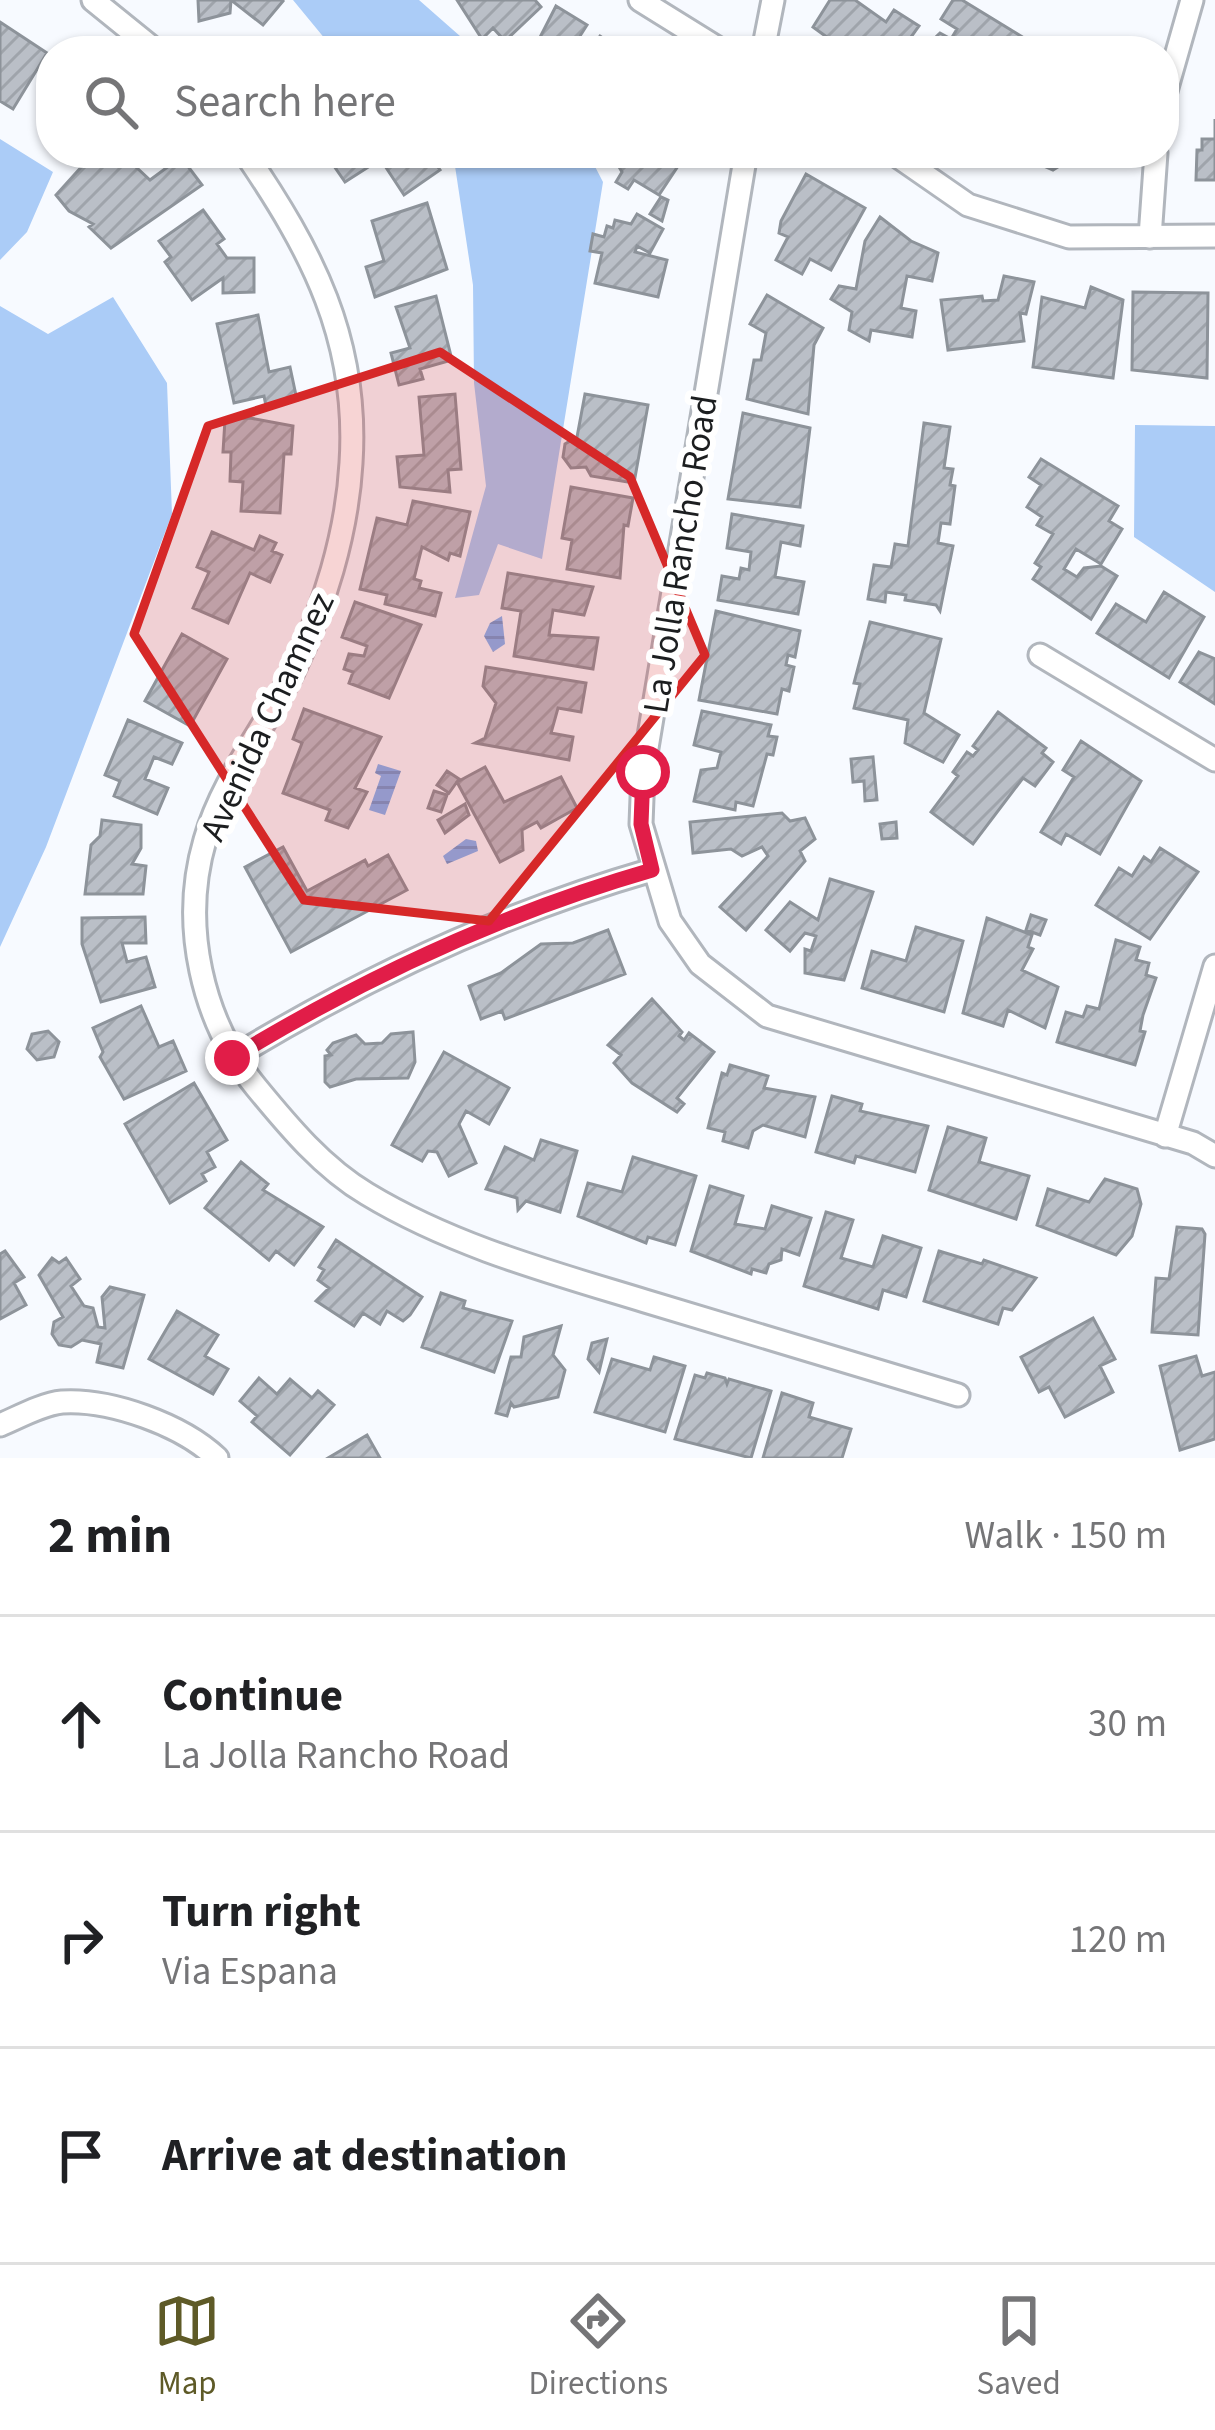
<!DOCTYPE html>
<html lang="en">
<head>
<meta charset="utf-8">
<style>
	:root { --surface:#fff; --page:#f6f6f6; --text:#202124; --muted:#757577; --line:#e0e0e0; --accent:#5e5a27 }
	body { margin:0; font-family:"Source Sans 3",sans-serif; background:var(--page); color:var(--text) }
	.stop { position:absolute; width:36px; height:36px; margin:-27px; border:9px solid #e11d48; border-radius:50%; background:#fff }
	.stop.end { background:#e11d48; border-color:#fff; box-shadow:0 3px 12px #0008 }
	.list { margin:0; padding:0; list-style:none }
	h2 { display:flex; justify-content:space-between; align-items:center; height:156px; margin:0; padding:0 48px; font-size:51px }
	h2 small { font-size:39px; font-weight:400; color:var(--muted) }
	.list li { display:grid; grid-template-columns:78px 1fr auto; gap:36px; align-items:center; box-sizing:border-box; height:216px; padding:0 48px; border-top:3px solid var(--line) }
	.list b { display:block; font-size:45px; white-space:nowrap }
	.list p { margin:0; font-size:39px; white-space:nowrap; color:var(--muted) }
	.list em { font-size:39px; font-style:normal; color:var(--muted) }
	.icon { flex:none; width:66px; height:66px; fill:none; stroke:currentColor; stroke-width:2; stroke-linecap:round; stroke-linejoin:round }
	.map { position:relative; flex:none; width:1215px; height:1458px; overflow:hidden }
	.search { position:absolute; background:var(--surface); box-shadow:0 3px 9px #0004; left:36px; right:36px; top:36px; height:132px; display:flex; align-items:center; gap:30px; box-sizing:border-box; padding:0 42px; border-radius:48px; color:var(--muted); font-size:45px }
	.sheet { height:804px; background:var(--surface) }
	nav { display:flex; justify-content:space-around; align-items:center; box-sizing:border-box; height:168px; border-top:3px solid var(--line); background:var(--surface); font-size:33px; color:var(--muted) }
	nav a { display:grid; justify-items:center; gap:6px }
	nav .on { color:var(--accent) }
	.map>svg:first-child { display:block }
	.green { fill:#abccf7 }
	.water { fill:url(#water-rules) }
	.building { fill:url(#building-hatch); stroke:#8d939a; stroke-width:3 }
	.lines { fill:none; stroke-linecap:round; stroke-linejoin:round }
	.minor-casing { stroke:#b1b6bd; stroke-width:27 }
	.minor { stroke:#fff; stroke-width:21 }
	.route { stroke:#e11d48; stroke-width:15 }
	.marked { fill:#d62828; fill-opacity:0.2; stroke:#d62828; stroke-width:9; stroke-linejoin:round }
	.labels { text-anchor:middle; stroke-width:12; stroke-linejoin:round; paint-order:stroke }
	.street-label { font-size:36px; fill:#1c1e20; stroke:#fff }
</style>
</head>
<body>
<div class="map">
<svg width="1215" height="1458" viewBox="0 0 1215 1458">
	<defs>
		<pattern id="water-rules" width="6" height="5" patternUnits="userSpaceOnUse" patternTransform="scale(3)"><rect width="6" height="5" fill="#85b6f4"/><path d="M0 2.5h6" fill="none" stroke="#729cd1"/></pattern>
		<pattern id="building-hatch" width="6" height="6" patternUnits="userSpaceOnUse" patternTransform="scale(3)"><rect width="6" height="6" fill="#babfc7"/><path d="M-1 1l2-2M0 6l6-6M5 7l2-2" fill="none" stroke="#9fa4ab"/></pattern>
	</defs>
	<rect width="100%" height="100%" fill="#f7faff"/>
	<!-- green -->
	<path class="green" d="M293,0H419L477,51H335Z
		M0,139L53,172L27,232L0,260Z
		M453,153H588L603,182L542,559L498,544L479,595L455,598L486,486L474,383L473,285Z
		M113,297L167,383L172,514L46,847L0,947V306L48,334Z
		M1135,425L1215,426V592L1134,537Z"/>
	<!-- water -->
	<path class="water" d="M502,616L505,644L493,652L484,636L490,623Z
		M378,764L401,771L385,815L369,810L381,776L375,773Z
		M466,839L476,841L478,851L447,864L443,856Z"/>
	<!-- building -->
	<path class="building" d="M198,0H231L230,13L199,21Z
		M231,0H282L283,1L263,25Z
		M457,0H535L541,7L505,41L493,28L482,39Z
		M830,0H855L886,22L894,10L919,26L901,51H846L813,27Z
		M953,0H962L1024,38L1016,51H921L940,33L951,39L957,29L941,19Z
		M556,6L587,25L580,36L595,43L600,36L622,51H533Z
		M0,22L47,53L13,109L0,101Z
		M1215,119V180H1196L1197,150H1202V139H1215Z
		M80,153H131L139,162L136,167L150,180L181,157L202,185L111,248L89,227L93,224L69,211L56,195L84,164L76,157Z
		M325,153H428L440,170L404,195L385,166L373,164L345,182Z
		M611,153H661L678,166L659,195L634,180L628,189L616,182L622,172Z
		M1014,153H1080L1053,170Z
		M806,174L865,208L831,270L810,259L802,274L776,260L788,237L779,233L781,221Z
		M661,197L668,200L662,221L650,214Z
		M427,203L447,269L375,297L366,267L384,261L372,221Z
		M203,210L224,239L217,244L227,258H254V292L223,293V278L192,300L165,262L171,257L159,241Z
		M637,214L663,229L650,253L637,246L635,252L667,260L658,297L595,283L602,253L590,251L593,234L604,237L607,226L613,228L615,220L631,224Z
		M880,217L911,241L938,253L932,281L907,276L901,308L916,311L912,337L871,330L869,341L849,330L852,312L831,299L839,286L856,289L865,241Z
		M1004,276L1034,282L1026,314L1020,313L1024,341L948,350L941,300L982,296L983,301L998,300Z
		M1091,287L1123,300L1113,378L1033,367L1042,297L1085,308Z
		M1133,292L1208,293L1207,378L1132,370Z
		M767,295L823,328L814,345L808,414L747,399L754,360H761L766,333L750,324Z
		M436,296L452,360L420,369L423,379L399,385L391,353L410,348L396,307Z
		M258,315L269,372L290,367L297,400L266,406L264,396L234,403L217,324Z
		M455,394L461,469L448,470L450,492L400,487L397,457L424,455L419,397Z
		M585,394L648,405L634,483L591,476L586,467L571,468L563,457L565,444L577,437Z
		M743,413L810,428L800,507L728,499Z
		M250,418L293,426L291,454H284L280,513L241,511L243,482L230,481L231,452H223L225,420Z
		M924,423L950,427L944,468L953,469L950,485L955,486L950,524L941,523L938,543L953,546L940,611L936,605L905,600L906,595L886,592L885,602L868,599L874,565L891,567L895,544L908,546Z
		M1041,459L1118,506L1109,521L1122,529L1101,564L1076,549L1064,569L1077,577L1084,568L1101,566L1117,576L1091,619L1033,579L1041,567L1035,563L1053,534L1037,525L1042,517L1027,507L1041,485L1029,477Z
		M571,487L633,498L628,526L624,525L620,578L567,569L572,540L562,538Z
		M413,501L470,512L460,556L450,553L448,560L422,547L414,579L421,581L419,588L441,593L435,616L385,604L387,595L360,589L377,518L407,525Z
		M732,514L803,526L800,546L781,542L775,577L804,582L798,614L718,600L722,576L739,579L741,568L749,570L751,552L727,548Z
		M212,532L254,550L260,536L276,543L272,551L282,555L270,582L250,573L228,623L193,608L209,572L197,567Z
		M508,573L593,587L584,615L553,610L549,635L598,638L593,669L514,656L521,611L502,608Z
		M1164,592L1204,617L1169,678L1097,633L1116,604L1146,622Z
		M355,602L421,625L389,698L349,683L353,672L344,669L349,654L364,656L367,646L342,637Z
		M716,611L800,631L795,657L788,655L786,665L794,667L789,691L782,689L777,714L699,700Z
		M870,622L941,639L924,713L959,735L943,762L905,743L908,720L854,708L860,684L854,683Z
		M182,634L227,659L190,726L145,701Z
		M1199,652L1215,659V704L1180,682Z
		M486,667L586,683L581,712L558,708L551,733L573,737L569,760L475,743L485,738L496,703L483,686Z
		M304,709L381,737L355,788L367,792L348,828L326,820L330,810L283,793L302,743L293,739Z
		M702,711L771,725L768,736L777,737L773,755L767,754L753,806L736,802L735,810L694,801L701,770L717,768L721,752L694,745Z
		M998,712L1046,748L1042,753L1053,762L1035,786L1023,778L973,844L931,812L958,776L953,772L967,752L973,756L978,750L973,746Z
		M128,720L182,743L172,764L154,757L145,779L168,788L157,814L114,796L120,781L105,775Z
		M1081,741L1141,781L1100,854L1066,834L1061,844L1041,832L1074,777L1063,770Z
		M873,757L877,800L865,801L864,781L853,782L851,759Z
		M485,767L504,802L561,777L577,808L541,828L537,822L522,830L523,850L500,862L457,782Z
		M447,771L459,779L449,793L437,785Z
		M434,791L447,795L441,812L428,808Z
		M465,804L469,815L445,833L438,820Z
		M782,813L790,821L805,818L815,839L800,851L805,861L746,930L720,907L768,856L762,847L742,856L731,849L693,853L690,822Z
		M102,820L141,825V848L132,864L146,866L143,894H85L91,845L100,836Z
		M896,822L897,838L882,839L880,824Z
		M283,847L307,891L365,860L368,866L388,855L407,890L291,952L245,867Z
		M1160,848L1198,872L1150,939L1096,905L1119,868L1132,876L1144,857L1151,862Z
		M830,879L873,892L844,980L805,973V949L811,951L816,936L805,933L790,951L766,930L790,902L818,920Z
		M1031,915L1046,920L1040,935L1026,930Z
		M145,917L146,943H122L127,962L146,957L155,987L101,1002L82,944V918Z
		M987,918L1032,935L1028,947L1033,949L1022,970L1058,987L1045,1028L1008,1010L1003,1026L963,1013Z
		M916,927L963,941L944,1012L862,988L872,951L906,961Z
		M608,930L625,974L505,1019L502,1011L481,1019L469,986L501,973L541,944L573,943Z
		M1116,940L1140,947L1136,960L1149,963L1146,975L1156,978L1143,1015L1140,1031L1145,1032L1135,1065L1057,1042L1066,1012L1083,1017L1087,1006L1099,1009Z
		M652,999L682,1032L679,1036L684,1040L689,1033L714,1052L677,1098L684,1104L677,1112L632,1083L614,1063L621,1055L608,1045Z
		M141,1006L159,1047L173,1041L186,1071L124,1099L100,1057L103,1052L93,1028Z
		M48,1031L59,1042L54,1057L37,1060L27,1049L32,1034Z
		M413,1032L415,1062L408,1078L356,1079L330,1087L325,1082V1056L331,1055L327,1050L333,1043L356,1035L365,1044L382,1043L391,1034Z
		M444,1052L509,1088L489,1124L466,1111L459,1124L476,1163L449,1176L437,1152L428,1151L422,1161L392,1145Z
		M730,1065L768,1076L764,1088L815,1097L805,1137L763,1125L753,1131L748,1148L723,1141L725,1132L708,1128L722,1073L727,1075Z
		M194,1083L227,1140L207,1152L215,1167L202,1174L206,1181L170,1203L125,1124Z
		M832,1096L862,1104L860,1111L928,1126L915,1172L856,1156L854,1163L816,1152Z
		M948,1127L986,1138L979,1162L1029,1176L1016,1219L929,1190Z
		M541,1140L577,1151L560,1212L526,1201L518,1210L517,1198L486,1189L505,1147L534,1160Z
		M633,1157L696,1176L675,1245L648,1237L646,1243L578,1216L588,1183L622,1192Z
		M241,1162L268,1184L263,1190L323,1227L294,1265L276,1251L269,1260L205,1208Z
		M1105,1179L1137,1189L1141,1204L1132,1236L1116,1255L1037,1225L1048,1189L1089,1202Z
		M710,1186L743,1196L735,1224L765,1229L772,1206L811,1218L799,1255L782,1249L781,1260L769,1264L766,1273L752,1269L751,1274L691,1251Z
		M826,1212L853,1220L841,1258L873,1267L883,1236L921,1248L906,1297L883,1290L878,1309L804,1286Z
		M1177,1227L1202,1229L1205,1234L1198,1335L1152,1332L1156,1278L1169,1279Z
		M336,1240L422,1297L410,1315L403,1321L387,1311L380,1324L363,1313L354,1326L316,1301L329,1288L318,1280L324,1270L319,1267Z
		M5,1251L24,1277L14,1283L26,1305L0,1319V1254Z
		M939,1251L982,1264L984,1260L1036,1278L1012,1310L1003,1308L998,1324L924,1301Z
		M52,1258L59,1263L66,1258L80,1279L71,1286L84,1306L93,1308L98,1327L105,1328L102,1297L110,1287L144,1295L123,1368L97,1362L101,1344L82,1340L71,1347L59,1345L52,1334L54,1322L63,1317L39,1275Z
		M441,1293L465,1301L463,1308L512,1321L494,1372L422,1347Z
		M177,1311L218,1335L205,1356L228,1369L213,1394L149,1359Z
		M1093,1318L1115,1359L1100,1366L1113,1392L1065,1417L1049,1387L1039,1392L1021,1357Z
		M561,1326L553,1355L565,1370L558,1397L514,1407L511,1403L507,1416L496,1413L511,1357H521L524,1337Z
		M607,1339L599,1372L588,1359L592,1343Z
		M1196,1356L1202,1376L1215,1372V1439L1180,1450L1160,1366Z
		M654,1357L685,1366L665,1432L595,1412L612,1359L650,1370Z
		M707,1373L725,1378L727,1384L729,1379L771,1391L751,1458L675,1439L695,1375L705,1378Z
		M259,1378L277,1394L290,1379L312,1398L318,1391L334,1405L290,1455L252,1422L257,1416L240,1401Z
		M782,1393L813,1403L809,1417L851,1429L842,1458H763Z
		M367,1435L380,1458H328Z"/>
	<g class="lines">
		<!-- minor casing -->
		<g class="minor-casing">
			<path id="minor" d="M93,0L156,51
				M640,0L722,51
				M763,51L773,0
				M1164,98L1192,0
				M245,153C312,251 359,340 351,463C347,534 324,608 293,672C265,728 222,779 205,840C180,925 202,1021 256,1087C288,1126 323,1168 367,1194C453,1246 550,1272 645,1301C749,1332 854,1364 958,1395
				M746,153L643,772L641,824L670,921L700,964L767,1016L1193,1143L1215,1156
				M893,153L968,205L1069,237L1215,236
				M1150,237L1156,153
				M1040,655L1215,760
				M232,1058C365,977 503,913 652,870
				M1165,1136L1215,966
				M0,1425C19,1417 42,1404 62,1402C111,1399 182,1425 217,1458"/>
		</g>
		<!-- minor -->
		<use href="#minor" class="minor"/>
	</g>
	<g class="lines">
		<!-- route -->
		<path class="route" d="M232,1058C365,977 503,913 652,870L641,824L643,772"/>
	</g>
	<!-- marked area -->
	<path class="marked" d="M440,352L630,477L705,655L489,921L304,900L134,634L208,426Z"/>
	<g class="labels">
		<!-- street labels -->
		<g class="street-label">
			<text transform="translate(679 554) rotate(-81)" y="13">La Jolla Rancho Road</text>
			<text transform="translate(266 716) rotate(-65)" y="13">Avenida Chamnez</text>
		</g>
	</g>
</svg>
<div class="stop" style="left:643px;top:772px"></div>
<div class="stop end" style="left:232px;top:1058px"></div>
<div class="search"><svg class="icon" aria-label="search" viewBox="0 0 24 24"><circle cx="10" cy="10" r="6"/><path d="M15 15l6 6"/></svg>Search here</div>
</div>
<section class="sheet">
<h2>2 min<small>Walk · 150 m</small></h2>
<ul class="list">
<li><svg class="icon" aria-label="ahead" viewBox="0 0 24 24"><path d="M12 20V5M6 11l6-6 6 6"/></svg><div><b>Continue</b><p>La Jolla Rancho Road</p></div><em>30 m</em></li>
<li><svg class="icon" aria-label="right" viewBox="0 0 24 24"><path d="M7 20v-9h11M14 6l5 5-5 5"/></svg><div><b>Turn right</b><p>Via Espana</p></div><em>120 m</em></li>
<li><svg class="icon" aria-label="arrive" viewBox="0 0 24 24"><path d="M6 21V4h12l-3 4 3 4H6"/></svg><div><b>Arrive at destination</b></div></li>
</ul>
</section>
<nav>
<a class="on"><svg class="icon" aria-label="map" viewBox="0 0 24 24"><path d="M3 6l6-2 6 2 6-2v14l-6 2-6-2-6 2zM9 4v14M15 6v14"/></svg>Map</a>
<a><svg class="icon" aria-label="directions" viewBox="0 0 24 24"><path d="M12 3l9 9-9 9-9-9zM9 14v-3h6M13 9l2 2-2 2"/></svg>Directions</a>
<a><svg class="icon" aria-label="saved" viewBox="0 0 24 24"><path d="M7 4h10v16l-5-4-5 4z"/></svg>Saved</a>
</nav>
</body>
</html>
